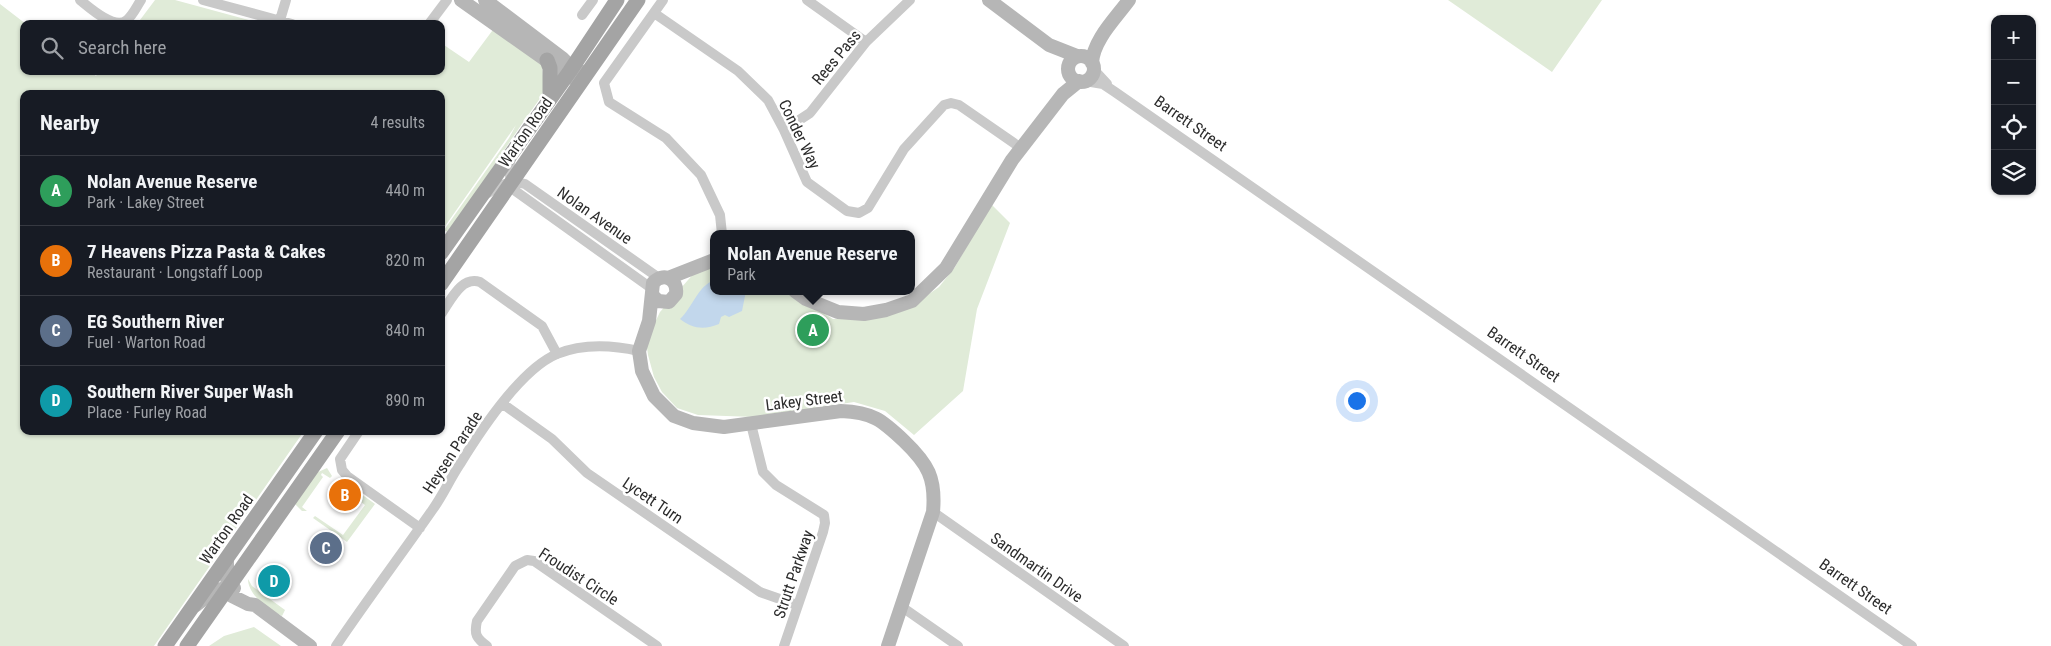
<!DOCTYPE html>
<html lang="en">
<head>
<meta charset="utf-8">
<style>
	:root { --surface:#171b24; --page:#242831; --text:#f1f3f6; --muted:#9ea1a6; --line:#363941; --accent:#f02821 }
	body { margin:0; font-family:"Roboto Condensed",sans-serif; background:var(--page); color:var(--text) }
	.controls { position:absolute; right:15px; top:15px; display:grid; overflow:hidden; border-radius:10px; box-shadow:0 1px 4px #0004 }
	.controls button { width:45px; height:45px; display:grid; place-items:center; padding:0; border:0; border-bottom:1px solid var(--line); background:var(--surface); color:var(--text); font:25px sans-serif }
	.you { position:absolute; left:1356px; top:400px; width:18px; height:18px; margin:-12px; border:4px solid #fff; border-radius:50%; background:#1a73e8; box-shadow:0 0 0 8px #1a73e833 }
	.badge { display:grid; place-items:center; width:32px; height:32px; border-radius:50%; background:var(--accent); color:#fff; font-size:16px; font-weight:700 }
	.pin { position:absolute; translate:-50% -50%; border:2px solid #fff; box-shadow:0 1px 5px #0006 }
	.popup { position:absolute; left:710px; top:230px; width:205px; height:65px; box-sizing:border-box; display:grid; place-content:center; border-radius:10px; background:var(--surface); filter:drop-shadow(0 1px 4px #0005); font-size:16px; white-space:nowrap; color:var(--muted) }
	.popup b { font-size:19px; color:var(--text) }
	.popup::after { content:''; position:absolute; left:50%; top:100%; margin-left:-10px; border:10px solid transparent; border-top-color:var(--surface) }
	.list { margin:0; padding:0; list-style:none }
	h2 { display:flex; justify-content:space-between; align-items:center; height:65px; margin:0; padding:0 20px; font-size:21px }
	h2 small { font-size:16px; font-weight:400; color:var(--muted) }
	.list li { display:grid; grid-template-columns:32px 1fr auto; gap:15px; align-items:center; box-sizing:border-box; height:70px; padding:0 20px; border-top:1px solid var(--line) }
	.list b { display:block; font-size:19px; white-space:nowrap }
	.list p { margin:0; font-size:16px; white-space:nowrap; color:var(--muted) }
	.list em { font-size:16px; font-style:normal; color:var(--muted) }
	.icon { flex:none; width:28px; height:28px; fill:none; stroke:currentColor; stroke-width:2; stroke-linecap:round; stroke-linejoin:round }
	.map { position:relative; flex:none; width:2051px; height:646px; overflow:hidden }
	.search { position:absolute; background:var(--surface); box-shadow:0 1px 4px #0004; left:20px; top:20px; width:425px; height:55px; display:flex; align-items:center; gap:12px; box-sizing:border-box; padding:0 18px; border-radius:10px; color:var(--muted); font-size:19px }
	.panel { position:absolute; background:var(--surface); box-shadow:0 1px 4px #0004; left:20px; top:90px; width:425px; height:345px; border-radius:10px }
	.map>svg:first-child { display:block }
	.green { fill:#e0ebd8 }
	.water { fill:#c2d7ec }
	.lines { fill:none; stroke-linecap:round; stroke-linejoin:round }
	.street { stroke:#c9c9c9; stroke-width:10 }
	.secondary { stroke:#b6b6b6; stroke-width:14 }
	.primary { stroke:#a4a4a4; stroke-width:15 }
	.labels { text-anchor:middle; stroke-width:5; stroke-linejoin:round; paint-order:stroke }
	.street-label { font-size:16px; fill:#2c2c2c; stroke:#fff }
</style>
</head>
<body>
<div class="map">
<svg width="2051" height="646" viewBox="0 0 2051 646">
	<rect width="100%" height="100%" fill="#fff"/>
	<!-- green -->
	<path class="green" d="M155,0H175L263,24H137Z
		M1448,0H1602L1552,72Z
		M0,4L26,24H24V71H89L96,76L100,71H441V43L469,62L495,27L542,63L544,90L541,97C509,141 480,188 449,233L444,230L509,138L516,125L441,232V94H24V431H304L154,646H0Z
		M991,204L1010,223L977,309L963,391L914,435L885,411L854,402L755,417L698,415L677,408L662,392L654,377L648,355L646,341L660,312L695,272L714,264V291H788L833,319L885,317L916,303L939,287L955,267Z
		M327,468L332,476L330,478L322,473L321,475L323,477L302,507L307,511H302L295,504L316,473Z
		M350,486L375,504L347,542L313,518L315,516L343,535L365,505L346,491Z
		M248,579L252,586L285,610L282,616C268,609 248,595 248,579Z
		M254,627L281,646H209L224,636Z"/>
	<!-- water -->
	<path class="water" d="M714,280V291H746L742,311L729,317L725,315L721,317L719,324C705,330 692,329 680,319C693,307 697,287 714,280Z"/>
	<g class="lines">
		<!-- street -->
		<path class="street" d="M80,0C90,8 115,31 127,20C133,15 137,6 141,0
			M203,0L292,24
			M663,0L604,83L609,102L666,138L701,175L720,215L722,234
			M807,0L866,42
			M654,13L738,71L768,100L784,130L807,182L847,211L859,213L868,208L904,149L944,105L951,103L959,105L1021,148
			M582,15L593,0
			M280,20L286,0
			M429,24L447,0
			M1094,70L1107,84
			M1085,81L1103,84L1115,92L1912,646
			M784,130L810,113L866,42L910,0
			M511,158C508,170 510,179 514,190L651,288
			M488,193C499,185 510,180 525,184L659,278
			M441,314C451,300 461,276 480,282L542,326L557,354
			M503,404L552,439L587,473L760,592L797,605
			M751,424L763,472L776,485L824,515L825,523L823,532L784,646
			M359,431L340,459L342,470L347,476L420,528
			M933,512L1124,646
			M902,607L958,646
			M336,646C367,600 401,555 433,509C443,495 450,479 460,464C481,430 521,369 557,354C584,343 612,345 639,351
			M487,646C476,638 474,634 477,621L515,566L527,560L534,561L657,646"/>
		<!-- secondary -->
		<path class="secondary" d="M461,0L563,72L578,69
			M485,0L562,58L567,63L572,78
			M989,0L1049,45L1077,56
			M1068 69a13 13 0 1 1 26 0a13 13 0 1 1-26 0Z
			M1092,63C1093,40 1116,18 1129,0
			M668,278L714,260
			M795,291L806,299L838,312L864,314L886,310L912,301L946,268L1012,160L1063,94L1079,81
			M652,295L658,301L669,302L676,294C678,278 663,272 653,283L649,321L639,351L642,371L654,396L674,416L693,423L724,427L841,411C872,412 882,420 904,441C928,464 936,478 933,512L888,646
			M227,558V579L232,596L248,604L255,605L310,646
			M196,605C207,596 219,586 234,588"/>
		<!-- primary -->
		<path class="primary" d="M547,60L550,68V99
			M441,253L570,71L617,0
			M441,284L638,0
			M165,646L316,431
			M187,646L338,431"/>
	</g>
	<g class="labels">
		<!-- street labels -->
		<g class="street-label">
			<text transform="translate(836 57) rotate(-50)" y="6">Rees Pass</text>
			<text transform="translate(1191 123) rotate(35)" y="6">Barrett Street</text>
			<text transform="translate(525 132) rotate(-55)" y="6">Warton Road</text>
			<text transform="translate(800 134) rotate(64)" y="6">Conder Way</text>
			<text transform="translate(595 215) rotate(35)" y="6">Nolan Avenue</text>
			<text transform="translate(1524 354) rotate(35)" y="6">Barrett Street</text>
			<text transform="translate(804 400) rotate(-7)" y="6">Lakey Street</text>
			<text transform="translate(452 452) rotate(-57)" y="6">Heysen Parade</text>
			<text transform="translate(653 500) rotate(34)" y="6">Lycett Turn</text>
			<text transform="translate(226 529) rotate(-55)" y="6">Warton Road</text>
			<text transform="translate(1037 567) rotate(35)" y="6">Sandmartin Drive</text>
			<text transform="translate(793 574) rotate(-71)" y="6">Strutt Parkway</text>
			<text transform="translate(579 576) rotate(33)" y="6">Froudist Circle</text>
			<text transform="translate(1856 586) rotate(35)" y="6">Barrett Street</text>
		</g>
	</g>
</svg>
<div class="controls">
<button>+</button>
<button>−</button>
<button><svg class="icon" aria-label="locate" viewBox="0 0 24 24"><circle cx="12" cy="12" r="6"/><path d="M12 2v4M12 18v4M2 12h4M18 12h4"/></svg></button>
<button><svg class="icon" aria-label="layers" viewBox="0 0 24 24"><path d="M12 4l9 5-9 5-9-5zM3 14l9 5 9-5"/></svg></button>
</div>
<div class="you"></div>
<div class="pin badge" style="left:813px;top:330px;background:#2e9e5b">A</div>
<div class="popup"><b>Nolan Avenue Reserve</b>Park</div>
<div class="pin badge" style="left:345px;top:495px;background:#e8710a">B</div>
<div class="pin badge" style="left:326px;top:548px;background:#5c6f8a">C</div>
<div class="pin badge" style="left:274px;top:581px;background:#0f9aa8">D</div>
<div class="search"><svg class="icon" aria-label="search" viewBox="0 0 24 24"><circle cx="10" cy="10" r="6"/><path d="M15 15l6 6"/></svg>Search here</div>
<section class="panel">
<h2>Nearby<small>4 results</small></h2>
<ul class="list">
<li><span class="badge" style="background:#2e9e5b">A</span><div><b>Nolan Avenue Reserve</b><p>Park · Lakey Street</p></div><em>440 m</em></li>
<li><span class="badge" style="background:#e8710a">B</span><div><b>7 Heavens Pizza Pasta &amp; Cakes</b><p>Restaurant · Longstaff Loop</p></div><em>820 m</em></li>
<li><span class="badge" style="background:#5c6f8a">C</span><div><b>EG Southern River</b><p>Fuel · Warton Road</p></div><em>840 m</em></li>
<li><span class="badge" style="background:#0f9aa8">D</span><div><b>Southern River Super Wash</b><p>Place · Furley Road</p></div><em>890 m</em></li>
</ul>
</section>
</div>
</body>
</html>
